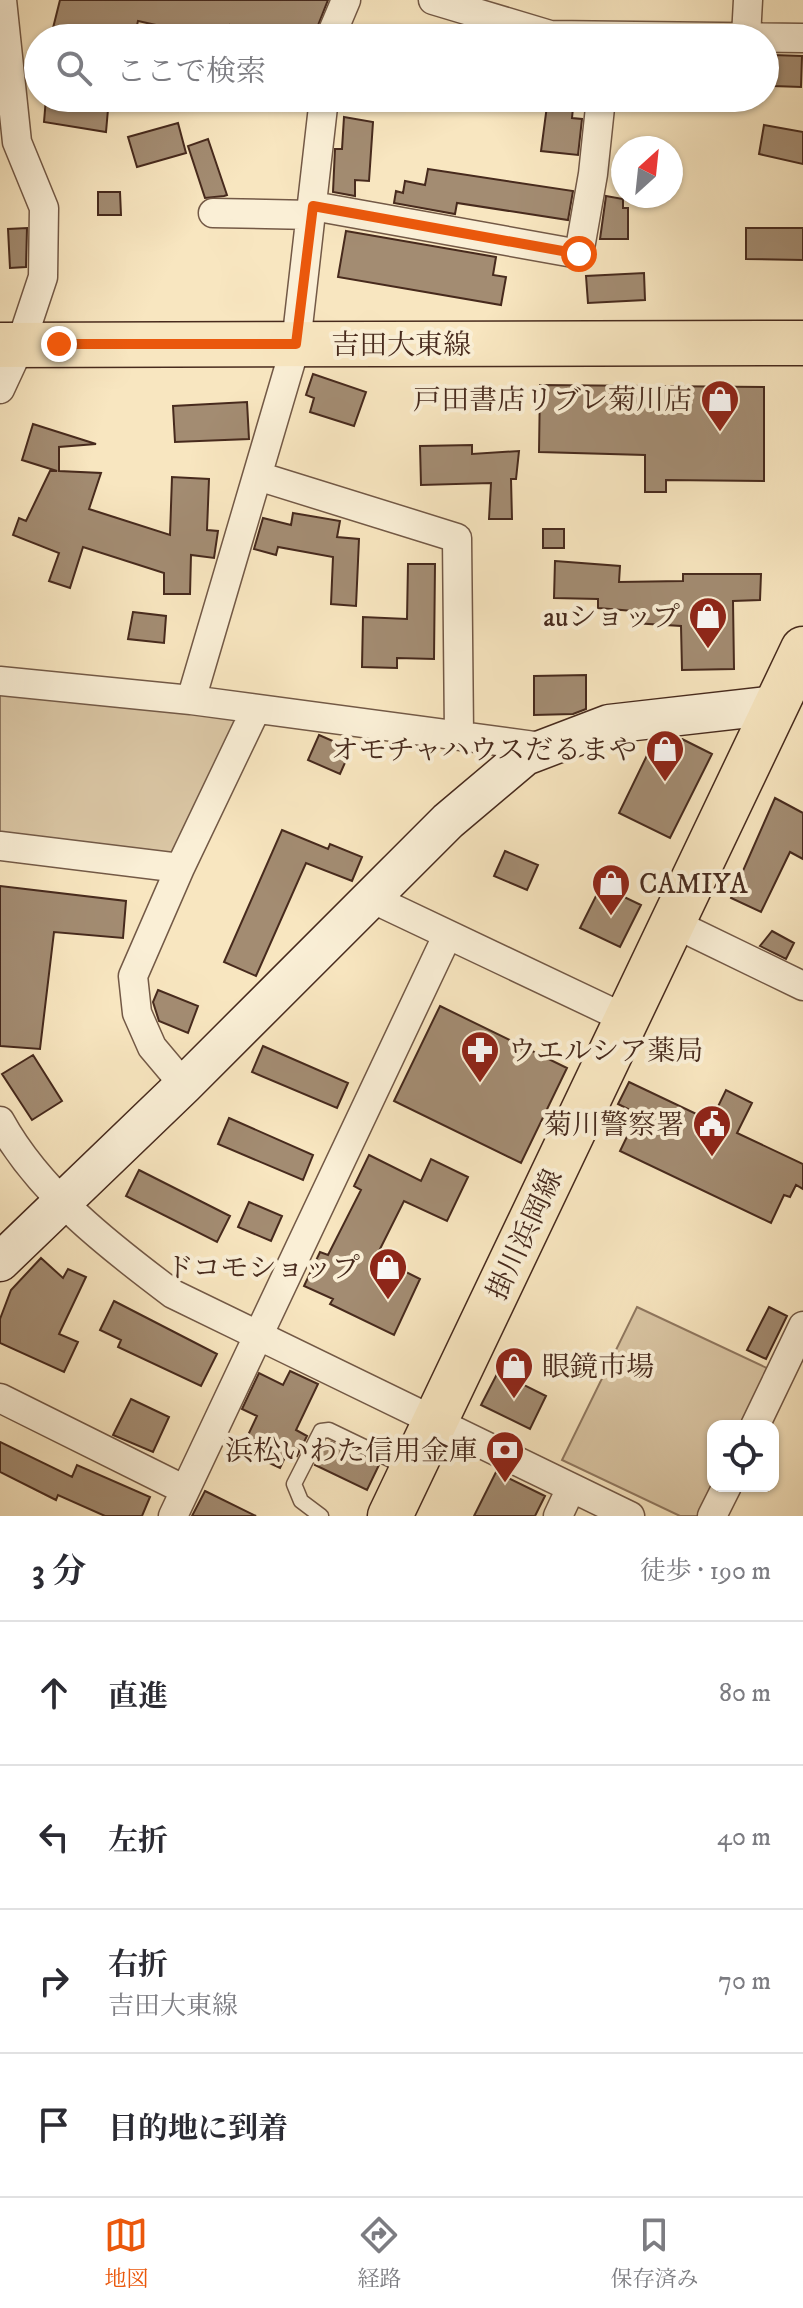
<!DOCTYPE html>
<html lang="ja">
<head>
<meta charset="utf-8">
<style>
	:root { --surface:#fff; --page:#f2f2f3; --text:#2b2b33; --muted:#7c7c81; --line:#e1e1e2; --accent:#ea580c }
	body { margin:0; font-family:"IM FELL DW Pica","Noto Serif JP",serif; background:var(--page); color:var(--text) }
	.controls { position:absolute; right:24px; bottom:24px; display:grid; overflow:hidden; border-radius:16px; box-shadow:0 2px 6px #0004 }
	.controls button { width:72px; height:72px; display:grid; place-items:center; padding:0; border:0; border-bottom:2px solid var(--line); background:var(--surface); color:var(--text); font:40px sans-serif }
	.compass { position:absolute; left:611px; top:136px; width:72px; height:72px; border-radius:50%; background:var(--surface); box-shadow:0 2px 6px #0004; rotate:27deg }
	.stop { position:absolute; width:24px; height:24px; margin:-18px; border:6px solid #ea580c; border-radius:50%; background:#fff }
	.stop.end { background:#ea580c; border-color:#fff; box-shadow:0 2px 8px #0008 }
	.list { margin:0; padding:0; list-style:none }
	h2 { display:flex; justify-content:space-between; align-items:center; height:104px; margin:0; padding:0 32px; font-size:34px }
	h2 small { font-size:26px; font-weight:400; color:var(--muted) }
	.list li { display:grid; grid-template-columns:52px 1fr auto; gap:24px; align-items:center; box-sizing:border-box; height:144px; padding:0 32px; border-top:2px solid var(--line) }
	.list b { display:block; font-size:30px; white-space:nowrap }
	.list p { margin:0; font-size:26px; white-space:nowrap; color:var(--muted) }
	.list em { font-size:26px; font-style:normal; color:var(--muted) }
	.icon { flex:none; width:44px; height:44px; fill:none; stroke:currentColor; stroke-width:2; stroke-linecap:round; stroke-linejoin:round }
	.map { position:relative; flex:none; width:803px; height:1516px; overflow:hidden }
	.search { position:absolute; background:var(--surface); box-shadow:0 2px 6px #0004; left:24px; right:24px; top:24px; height:88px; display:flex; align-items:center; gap:20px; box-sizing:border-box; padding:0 28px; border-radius:44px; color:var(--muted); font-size:30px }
	.sheet { height:680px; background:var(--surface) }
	nav { display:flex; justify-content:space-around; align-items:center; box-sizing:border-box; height:112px; border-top:2px solid var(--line); background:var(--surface); font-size:22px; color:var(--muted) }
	nav a { display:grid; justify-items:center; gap:4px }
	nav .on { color:var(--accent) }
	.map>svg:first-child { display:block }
	.green { fill:#dac6a4; stroke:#907860; stroke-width:2 }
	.building { fill:#a38c72; stroke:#472a1d; stroke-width:2 }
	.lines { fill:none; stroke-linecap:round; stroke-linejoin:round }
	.lane-casing { stroke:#735946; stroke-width:17 }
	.street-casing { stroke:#735946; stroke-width:31 }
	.secondary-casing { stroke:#472a1d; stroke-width:41 }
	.primary-casing { stroke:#472a1d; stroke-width:47 }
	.lane { stroke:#faefd6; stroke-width:14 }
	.street { stroke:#faefd6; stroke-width:28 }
	.secondary { stroke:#faefd6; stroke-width:38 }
	.primary { stroke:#f8e6c0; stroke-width:44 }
	.route { stroke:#ea580c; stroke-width:10 }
	.labels { text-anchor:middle; stroke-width:8; stroke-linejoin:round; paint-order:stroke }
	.street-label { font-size:28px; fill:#472a1d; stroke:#faefd6 }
	.poi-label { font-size:28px; fill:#472a1d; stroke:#faefd6; text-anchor:end }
</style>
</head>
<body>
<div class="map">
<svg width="803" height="1516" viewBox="0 0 803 1516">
	<rect width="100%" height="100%" fill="#f8e6c0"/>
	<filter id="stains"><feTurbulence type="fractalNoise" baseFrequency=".0025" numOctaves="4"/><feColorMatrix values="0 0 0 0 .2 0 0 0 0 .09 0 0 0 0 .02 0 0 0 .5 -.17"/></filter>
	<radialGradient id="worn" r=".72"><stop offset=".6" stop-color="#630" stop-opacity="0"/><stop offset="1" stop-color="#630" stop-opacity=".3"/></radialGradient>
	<!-- green -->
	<path class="green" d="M0,687L234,716L240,726L171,856L0,834Z
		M637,1307L771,1370L745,1426H713V1486L705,1516H680L562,1460Z"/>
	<!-- building -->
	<path class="building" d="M60,0H328L313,38H286L230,25L227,38H214L138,21L134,38H93L53,28Z
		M773,55L802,56L801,87L773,86Z
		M46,98H109L106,132L44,122Z
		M548,98H574L572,118L582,119L578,155L541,151Z
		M344,117L373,122L369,181L355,180V196L333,192L335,149H342Z
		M178,123L186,153L137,167L128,137Z
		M764,125L803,132V164L759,154Z
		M208,139L227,195L224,196L205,198L188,146Z
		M428,169L573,191L568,220L457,203L455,214L394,203L396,191L403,193L405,181L425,185Z
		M98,192H120L121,215H98Z
		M606,196L623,199V208H628V239H600Z
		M27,228L26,267L10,268L8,229Z
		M746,228H803V260L746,259Z
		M346,231L496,257L493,275L506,277L501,305L338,277Z
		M644,273L645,300L588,303L586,276Z
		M313,374L366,392L354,426L310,412L314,398L306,395Z
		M540,385L764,387V481L666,480V492H645V455L539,452Z
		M247,402L249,439L175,442L173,406Z
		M33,424L96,444L59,447V471L101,473L89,509L170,535L172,477L209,479L207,530L218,531L214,558L191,555L190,594H164V573L83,547L70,588L49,581L59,553L13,535L19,518L26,521L50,471H57L22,460Z
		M472,445V454L519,451L516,479H511L512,519H489L491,483L421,485L420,446Z
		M293,513L340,521L337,537L359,539L356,606L331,604L333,557L278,547L276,555L254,549L263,518L291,525Z
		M543,529H564V548H543Z
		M555,561L620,566L619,582L683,581V574H761L760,600L733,601L734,669L682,670L681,626L633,623V611L598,608V599L554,598Z
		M408,564H435L434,659L397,658V668L362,667L363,617L407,619Z
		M133,612L166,616L164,643L128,639Z
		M586,675V709L573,714L534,715V676Z
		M319,735L351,749L340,774L308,760Z
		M682,739L712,754L670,838L619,813L654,741Z
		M775,798L803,813V859L790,852L761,912L731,898Z
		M282,830L328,849L330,844L362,857L352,881L306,863L256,976L224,962Z
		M505,851L538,865L527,890L494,876Z
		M0,886L126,901L123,938L54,932L40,1049L0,1046Z
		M601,886L641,905L620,947L580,928Z
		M772,931L794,943L786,959L760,946Z
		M158,990L198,1006L188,1033L159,1021L153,1002Z
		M440,1006L567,1068L521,1163L394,1101Z
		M263,1046L348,1083L337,1108L252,1072Z
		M33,1055L62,1101L32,1120L2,1074Z
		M629,1082L711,1121L726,1090L752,1103L737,1133L803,1164V1189L796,1185L790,1197L784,1195L771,1223L620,1151L638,1114L618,1104Z
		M229,1118L313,1155L303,1180L218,1144Z
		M369,1155L421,1181L431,1159L468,1177L447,1221L404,1201L376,1257L420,1279L394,1335L330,1304L333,1299L304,1286L320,1252L328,1255L361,1190L354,1186Z
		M139,1170L230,1216L217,1242L126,1196Z
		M249,1202L282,1216L271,1241L238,1227Z
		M41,1258L63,1278L68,1269L86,1277L59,1334L78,1342L64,1372L0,1343V1319L11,1290Z
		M114,1301L217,1354L201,1386L118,1347L121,1340L100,1330Z
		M769,1307L787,1316L766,1359L747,1350Z
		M290,1371L318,1384L296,1430L307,1436L297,1456L288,1451L280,1468L241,1450L257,1416L242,1409L259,1373L283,1385Z
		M498,1372L546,1396L530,1429L481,1405Z
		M131,1399L169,1417L153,1452L113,1435Z
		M0,1442L72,1477L77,1465L150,1497L142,1516H105L58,1495L56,1500L0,1472Z
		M331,1442L379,1465L367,1490L315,1465L325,1445L328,1446Z
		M496,1472L545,1496L535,1516H474Z
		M205,1491L256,1516H192Z"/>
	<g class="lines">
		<!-- lane casing -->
		<g class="lane-casing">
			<path id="lane" d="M321,1516L301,1501L294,1484L321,1431L329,1430L408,1468"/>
		</g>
		<!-- street casing -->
		<g class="street-casing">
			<path id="street" d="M433,0L550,35L803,38
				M746,37L748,0
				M330,38L346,0
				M313,206L579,254L593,174L601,98
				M213,213L312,215
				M0,389L20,346L43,277L44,208L17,142L2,0
				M258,476L457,538L459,734
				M0,681L191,700L542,747
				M191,700L296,344L324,98
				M0,846L180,868
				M371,898L626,1019
				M673,923L803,986
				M184,1085L152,1047L137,1013L133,976L180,868L256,709
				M0,1121C39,1192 109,1246 173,1294L630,1516
				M0,1398L185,1490
				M755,1426L803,1326
				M173,1516L447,936
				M558,1516L571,1488
				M712,1516L727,1486"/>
		</g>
		<!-- secondary casing -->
		<g class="secondary-casing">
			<path id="secondary" d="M0,1262L184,1085L448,821L525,756L609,724L776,705"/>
		</g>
		<!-- primary casing -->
		<g class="primary-casing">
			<path id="primary" d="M0,345L803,343
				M390,1516L803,649"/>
		</g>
		<!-- lane -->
		<use href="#lane" class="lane"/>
		<!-- street -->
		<use href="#street" class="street"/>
		<!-- secondary -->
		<use href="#secondary" class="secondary"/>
		<!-- primary -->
		<use href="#primary" class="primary"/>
	</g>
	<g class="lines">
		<!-- route -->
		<path class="route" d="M59,344H296L313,206L579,254"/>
	</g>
	<!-- icons -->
	<defs>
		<g id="shop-pin" transform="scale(2)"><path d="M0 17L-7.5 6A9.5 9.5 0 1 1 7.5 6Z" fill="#8f2418" stroke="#faefd6"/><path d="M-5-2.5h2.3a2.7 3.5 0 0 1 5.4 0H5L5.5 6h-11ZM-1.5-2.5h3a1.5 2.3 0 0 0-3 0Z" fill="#fff"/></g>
		<g id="pharmacy-pin" transform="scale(2)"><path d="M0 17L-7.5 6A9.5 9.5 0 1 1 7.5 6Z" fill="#8f2418" stroke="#faefd6"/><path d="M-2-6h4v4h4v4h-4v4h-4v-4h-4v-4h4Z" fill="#fff"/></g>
		<g id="civic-pin" transform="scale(2)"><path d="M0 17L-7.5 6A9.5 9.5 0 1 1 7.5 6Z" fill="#8f2418" stroke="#faefd6"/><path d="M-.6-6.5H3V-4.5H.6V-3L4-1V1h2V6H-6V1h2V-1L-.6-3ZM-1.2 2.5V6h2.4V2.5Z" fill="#fff"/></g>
		<g id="bank-pin" transform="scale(2)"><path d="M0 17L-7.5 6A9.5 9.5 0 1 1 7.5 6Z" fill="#8f2418" stroke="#faefd6"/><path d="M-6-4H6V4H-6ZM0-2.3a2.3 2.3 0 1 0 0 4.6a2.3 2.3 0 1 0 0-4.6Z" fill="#fff"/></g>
	</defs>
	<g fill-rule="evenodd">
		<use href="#shop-pin" x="720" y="399"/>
		<use href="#shop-pin" x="708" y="616"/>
		<use href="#shop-pin" x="665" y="749"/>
		<use href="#shop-pin" x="611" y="883"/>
		<use href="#pharmacy-pin" x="480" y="1050"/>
		<use href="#civic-pin" x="712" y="1124"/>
		<use href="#shop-pin" x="388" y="1267"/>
		<use href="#shop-pin" x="514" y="1366"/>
		<use href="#bank-pin" x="505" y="1450"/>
	</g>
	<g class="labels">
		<!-- street labels -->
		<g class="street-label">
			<text x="401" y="354">吉田大東線</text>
			<text transform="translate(524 1234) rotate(-65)" y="10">掛川浜岡線</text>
		</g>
		<!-- poi labels -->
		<g class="poi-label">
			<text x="692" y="409">戸田書店リブレ菊川店</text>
			<text x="680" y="626">auショップ</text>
			<text x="637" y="759">オモチャハウスだるまや</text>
			<text x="639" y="893" text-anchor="start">CAMIYA</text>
			<text x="508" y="1060" text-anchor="start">ウエルシア薬局</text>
			<text x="684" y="1134">菊川警察署</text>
			<text x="360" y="1277">ドコモショップ</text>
			<text x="542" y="1376" text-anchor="start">眼鏡市場</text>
			<text x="477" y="1460">浜松いわた信用金庫</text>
		</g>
	</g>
	<rect width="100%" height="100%" filter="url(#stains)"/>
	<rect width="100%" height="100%" fill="url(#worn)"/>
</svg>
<div class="controls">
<button><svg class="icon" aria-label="locate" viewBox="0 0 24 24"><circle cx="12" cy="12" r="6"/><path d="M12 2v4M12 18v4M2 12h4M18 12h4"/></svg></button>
</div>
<svg class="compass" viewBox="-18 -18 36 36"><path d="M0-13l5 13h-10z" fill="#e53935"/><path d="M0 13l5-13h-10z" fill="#7c7c81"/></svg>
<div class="stop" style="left:579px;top:254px"></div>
<div class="stop end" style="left:59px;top:344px"></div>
<div class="search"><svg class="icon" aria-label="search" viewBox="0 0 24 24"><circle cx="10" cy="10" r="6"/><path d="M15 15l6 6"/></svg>ここで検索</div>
</div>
<section class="sheet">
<h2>3 分<small>徒歩 · 190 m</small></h2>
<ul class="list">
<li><svg class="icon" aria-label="ahead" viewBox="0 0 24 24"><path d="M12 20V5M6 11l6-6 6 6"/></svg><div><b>直進</b></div><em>80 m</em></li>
<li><svg class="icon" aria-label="left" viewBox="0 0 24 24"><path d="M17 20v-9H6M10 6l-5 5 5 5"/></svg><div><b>左折</b></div><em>40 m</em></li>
<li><svg class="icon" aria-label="right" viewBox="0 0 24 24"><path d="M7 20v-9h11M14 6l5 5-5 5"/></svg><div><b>右折</b><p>吉田大東線</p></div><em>70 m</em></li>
<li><svg class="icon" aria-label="arrive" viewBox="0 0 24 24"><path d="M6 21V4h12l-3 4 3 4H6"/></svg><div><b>目的地に到着</b></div></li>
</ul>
</section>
<nav>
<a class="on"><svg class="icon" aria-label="map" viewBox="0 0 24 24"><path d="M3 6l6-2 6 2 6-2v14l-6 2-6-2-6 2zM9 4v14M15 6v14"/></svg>地図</a>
<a><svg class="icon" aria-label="directions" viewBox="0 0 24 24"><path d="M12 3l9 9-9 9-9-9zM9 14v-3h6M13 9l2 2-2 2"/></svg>経路</a>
<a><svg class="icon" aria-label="saved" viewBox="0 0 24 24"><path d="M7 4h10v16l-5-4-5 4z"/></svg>保存済み</a>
</nav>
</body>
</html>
